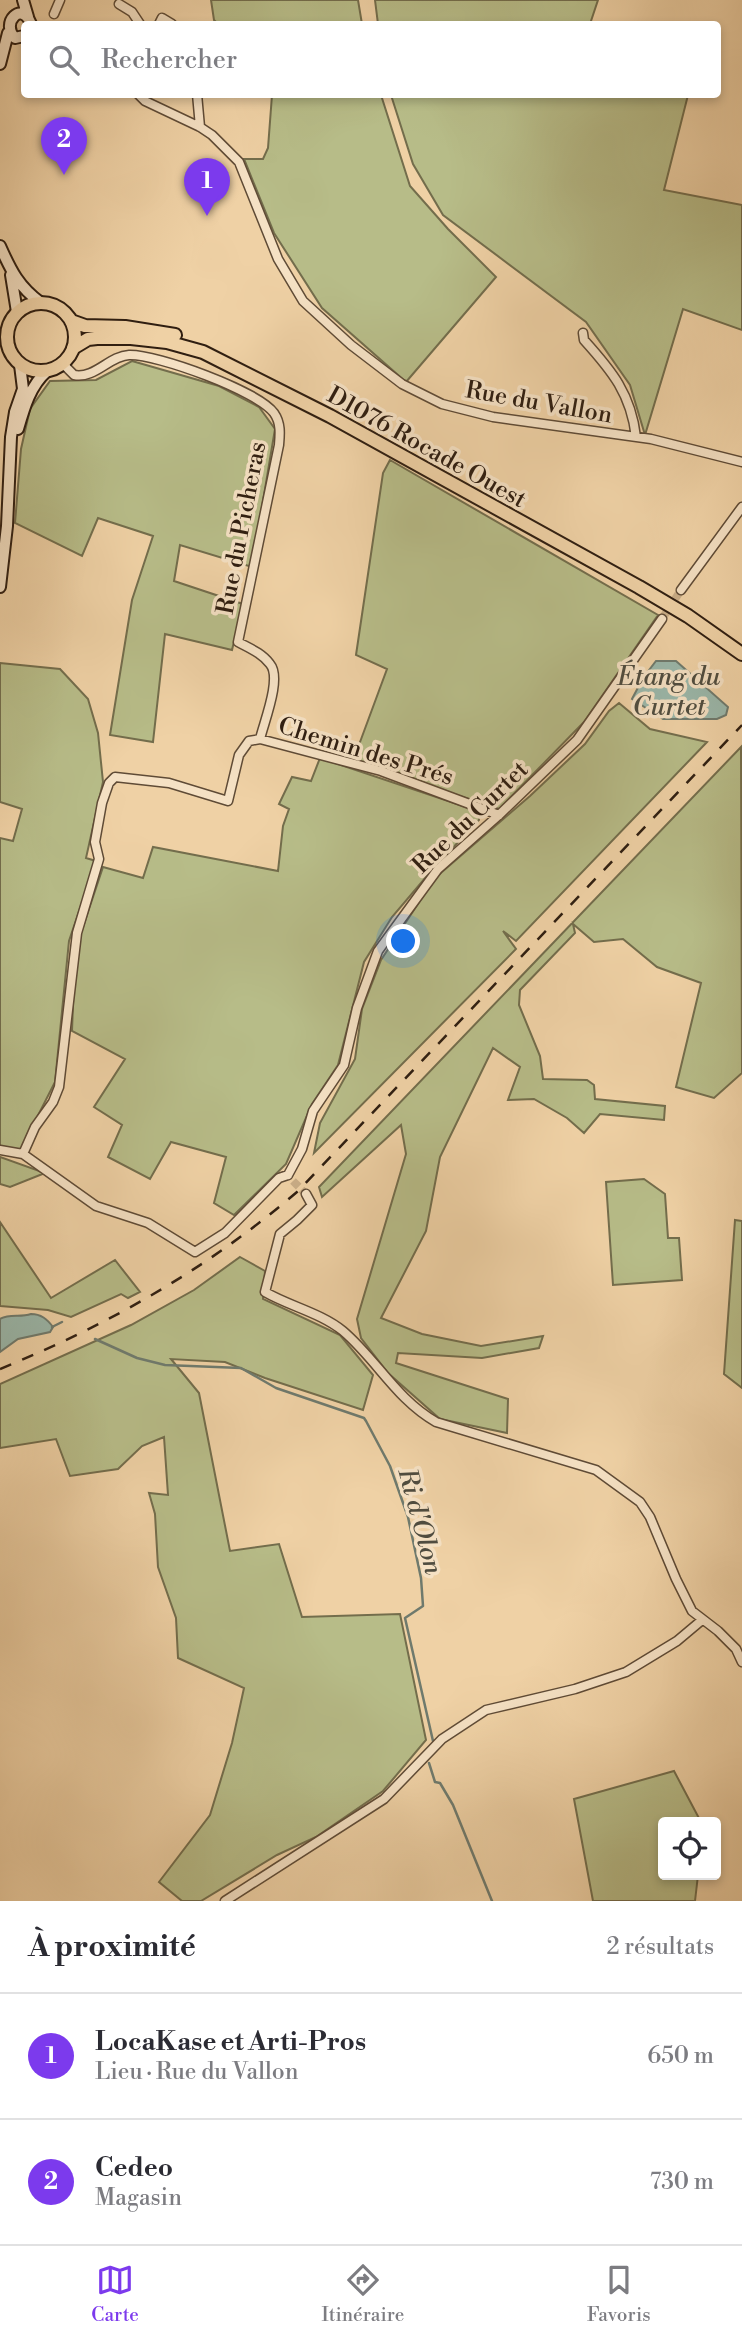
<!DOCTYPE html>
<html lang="fr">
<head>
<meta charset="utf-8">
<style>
	:root { --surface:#fff; --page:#f2f2f3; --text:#2b2b33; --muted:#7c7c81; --line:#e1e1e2; --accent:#7c3aed }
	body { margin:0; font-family:"Libre Bodoni",serif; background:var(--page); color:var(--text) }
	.controls { position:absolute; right:21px; bottom:21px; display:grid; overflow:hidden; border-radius:7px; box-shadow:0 4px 10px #0003 }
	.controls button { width:63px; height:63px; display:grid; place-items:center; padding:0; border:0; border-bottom:2px solid var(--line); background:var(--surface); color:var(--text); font:35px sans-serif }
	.you { position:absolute; left:404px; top:942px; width:24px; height:24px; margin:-18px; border:5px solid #fff; border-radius:50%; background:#1a73e8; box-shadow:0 0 0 10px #1a73e833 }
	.badge { display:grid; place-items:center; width:46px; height:46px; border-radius:50%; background:var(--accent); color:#fff; font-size:23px; font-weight:700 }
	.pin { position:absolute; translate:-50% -58px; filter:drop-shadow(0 2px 4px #0008) }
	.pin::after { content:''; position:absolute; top:37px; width:24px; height:21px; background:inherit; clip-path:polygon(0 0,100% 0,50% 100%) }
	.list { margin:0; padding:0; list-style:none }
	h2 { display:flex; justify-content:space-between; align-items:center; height:91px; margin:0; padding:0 28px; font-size:30px }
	h2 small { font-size:23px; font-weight:400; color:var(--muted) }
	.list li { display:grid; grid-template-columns:46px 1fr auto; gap:21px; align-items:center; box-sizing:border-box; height:126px; padding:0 28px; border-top:2px solid var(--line) }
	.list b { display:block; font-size:26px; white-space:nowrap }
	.list p { margin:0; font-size:23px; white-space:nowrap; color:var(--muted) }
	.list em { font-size:23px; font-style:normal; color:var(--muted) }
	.icon { flex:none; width:38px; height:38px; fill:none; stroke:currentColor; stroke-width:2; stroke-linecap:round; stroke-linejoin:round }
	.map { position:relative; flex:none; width:742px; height:1901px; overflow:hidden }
	.search { position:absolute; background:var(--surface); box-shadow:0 4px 10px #0003; left:21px; right:21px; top:21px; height:77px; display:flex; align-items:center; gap:18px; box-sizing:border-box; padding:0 24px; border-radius:7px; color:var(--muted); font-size:26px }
	.sheet { height:343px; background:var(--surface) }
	nav { display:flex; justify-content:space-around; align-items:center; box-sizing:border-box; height:98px; border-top:2px solid var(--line); background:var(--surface); font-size:19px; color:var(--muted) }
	nav a { display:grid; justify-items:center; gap:4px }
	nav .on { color:var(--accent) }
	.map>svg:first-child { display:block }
	.green { fill:#b7bc88; stroke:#736d4c; stroke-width:2 }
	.water { fill:#9ab7aa; stroke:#6f7a6d; stroke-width:2 }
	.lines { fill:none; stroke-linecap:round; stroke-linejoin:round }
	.stream { stroke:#6f7a6d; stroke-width:2.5 }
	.minor-tunnel { stroke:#c9ad87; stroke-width:8; stroke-dasharray:8 4; stroke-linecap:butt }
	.minor-casing { stroke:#5f4b36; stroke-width:11 }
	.secondary-casing { stroke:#2f1e11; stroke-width:14 }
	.primary-casing { stroke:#2f1e11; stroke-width:16 }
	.minor { stroke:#f5e1c4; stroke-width:8 }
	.secondary { stroke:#f5e1c4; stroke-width:10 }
	.primary { stroke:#efd1a5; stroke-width:12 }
	.rail { stroke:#2f1e11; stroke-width:2.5; stroke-dasharray:12 12; stroke-linecap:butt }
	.labels { text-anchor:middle; stroke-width:7; stroke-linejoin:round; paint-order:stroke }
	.street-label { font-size:24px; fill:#2f1e11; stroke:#f5e1c4 }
	.water-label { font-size:26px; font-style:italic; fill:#4f4c3f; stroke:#f5e1c4 }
</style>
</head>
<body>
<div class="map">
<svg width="742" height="1901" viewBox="0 0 742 1901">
	<rect width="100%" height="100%" fill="#efd1a5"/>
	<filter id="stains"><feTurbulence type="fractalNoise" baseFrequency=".00286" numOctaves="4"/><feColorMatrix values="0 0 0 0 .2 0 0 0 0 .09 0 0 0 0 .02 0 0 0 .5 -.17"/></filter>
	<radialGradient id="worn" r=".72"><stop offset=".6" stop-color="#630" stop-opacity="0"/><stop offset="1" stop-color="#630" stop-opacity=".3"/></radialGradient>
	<!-- green -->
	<path class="green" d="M211,0H358L362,24H218L214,20Z
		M375,0H598L590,24H378Z
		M272,95H381L410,186L448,229L496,277L406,382L322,308L274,233L244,159H263L268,148Z
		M391,95H688L664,190L742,205V330L683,309L645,435L630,385L586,322L443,215L413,164Z
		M132,361L219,386L259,407L275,429L252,567L180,545L174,581L243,604L232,650L165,634L153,742L110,735L132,600L153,536L98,518L82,556L15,523L21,449L30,409L50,381L96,380Z
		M390,460L658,615L584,722L499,809L353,761L387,669L356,655L383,473Z
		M0,663L60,669L88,699L98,733L103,782L86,858L96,861L69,941L55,1082L20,1151L0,1146V838L13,841L22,809L0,802Z
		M619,703L650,729L707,742L516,941L503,931L516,949L314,1153L320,1123L355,1059L362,1009L381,960L435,878L530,796L585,744L609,711Z
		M741,747L742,1073L714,1098L676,1087L701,983L657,967L623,939L594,942L573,924L575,933L520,990L519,1005L540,1056L543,1079L587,1080L594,1085L595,1099L665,1106L664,1120L600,1114L584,1133L567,1118L534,1099L508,1100L520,1067L493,1048L440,1157L426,1231L381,1318L422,1334L481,1346L543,1336L539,1348L482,1358L398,1353L396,1363L508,1399L507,1433L440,1419L388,1373L361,1338L357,1319L406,1154L401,1125L322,1197L319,1187Z
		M320,758L478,811L479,820L432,870L392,917L364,962L338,1065L312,1104L286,1164L234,1215L214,1203L226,1157L171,1142L150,1179L108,1157L122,1125L94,1107L125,1059L72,1031L75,951L103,867L143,878L153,847L278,871L283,826L289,809L279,804L292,777L311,781Z
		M0,1157L45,1173L10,1187L0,1184Z
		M644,1179L665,1194L668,1238H679L682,1280L613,1285L606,1182Z
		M735,1220L742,1221V1388L724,1374Z
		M0,1222L51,1298L115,1260L140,1292L128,1298L121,1294L71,1317L48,1310L0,1306Z
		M240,1257L265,1271L263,1299L340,1335L373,1375L363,1410L265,1378L225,1362L171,1359L199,1393L230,1551L279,1544L302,1617L400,1614L426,1740L383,1791L316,1837L277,1855L201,1901H182L159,1882L210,1815L232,1743L244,1688L178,1658L176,1618L158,1567L155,1514L149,1493L168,1495L164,1437L142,1446L118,1469L70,1476L56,1439L0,1448V1384L131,1325L194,1290Z
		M674,1771L701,1822H663V1875H698L695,1901H593L574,1799Z"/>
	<!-- water -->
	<path class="water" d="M656,661H676L728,707L726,715L717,719H663L632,699L643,678Z
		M31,1314C41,1314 47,1319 53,1327L50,1332L18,1339L0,1352V1319C10,1313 20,1318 31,1314Z"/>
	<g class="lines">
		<!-- stream -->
		<path class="stream" d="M52,1327L62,1322
			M95,1339L137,1358L165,1365L241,1368L276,1388L364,1418L366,1421L390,1466L408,1517L421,1578L423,1606L405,1618L433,1741
			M429,1763L435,1782L440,1783L453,1805L492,1901"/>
		<!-- minor-tunnel -->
		<path class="minor-tunnel" d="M662,619L681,590
			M293,1181L306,1194"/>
		<!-- minor casing -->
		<g class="minor-casing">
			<path id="minor" d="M119,4L132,12L140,24
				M54,14L60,0
				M159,24L162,18L172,24
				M138,94L145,101L200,127L212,135L239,162L278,259L303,301L351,345L402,384L442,404L493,417L651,439L742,462
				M197,94L200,127
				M583,333L584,340C612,371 631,394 636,437
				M63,364L74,375C95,379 109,356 129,355C157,354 258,391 274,413C281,423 280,434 279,445L238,642C249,648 262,653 270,664C282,678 264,722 260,739
				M681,590L742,507
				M0,1150L23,1154L96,1206L148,1223L195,1252L225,1233L279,1178L288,1175
				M23,1154L35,1127L53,1102L59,1087L77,933L99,859L95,842L102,803L109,783L115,777L169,783L228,801L239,755L249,741L260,739L381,771L499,815
				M288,1175L302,1149L313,1111L344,1065L357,1008L378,951L438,869L499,815L577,740L662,619
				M306,1194L312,1205L297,1220L280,1234L265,1292C289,1306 321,1313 343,1331C377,1360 396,1399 436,1422L596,1470L640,1502L650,1517L676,1579L692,1611L718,1631L736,1649L742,1662
				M225,1901L384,1799L442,1739L486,1710L575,1689L626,1672L677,1641L702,1620"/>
		</g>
		<!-- secondary casing -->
		<g class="secondary-casing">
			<path id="secondary" d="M23,0L28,17
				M24,36L15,38C0,23 22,0 31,24
				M0,64L8,33
				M0,246C11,271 19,287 41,303
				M11,275L17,312
				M18,429C24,408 30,386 47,371
				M0,587L7,526L11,437L15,412L23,389L20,365"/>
		</g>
		<!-- primary casing -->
		<g class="primary-casing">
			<path id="primary" d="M7 337a34 34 0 1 1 68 0a34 34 0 1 1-68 0Z
				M71,321L85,326L125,327L175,335
				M73,348L88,339L97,338H131L167,342L203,352L330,416L639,587L688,616L742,654"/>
		</g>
		<!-- minor -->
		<use href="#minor" class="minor"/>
		<!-- secondary -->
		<use href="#secondary" class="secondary"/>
		<!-- primary -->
		<use href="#primary" class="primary"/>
		<!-- rail -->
		<path class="rail" d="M0,1369C110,1324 207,1269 297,1192L742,725"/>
	</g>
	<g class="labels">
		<!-- street labels -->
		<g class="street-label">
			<text transform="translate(539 402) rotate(10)" y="8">Rue du Vallon</text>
			<text transform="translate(427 447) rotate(29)" y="8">D1076 Rocade Ouest</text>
			<text transform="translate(241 528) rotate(-79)" y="8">Rue du Picheras</text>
			<text transform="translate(366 751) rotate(17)" y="8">Chemin des Prés</text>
			<text transform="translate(470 817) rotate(-44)" y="8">Rue du Curtet</text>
		</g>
		<!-- water labels -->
		<g class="water-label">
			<text x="669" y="685">Étang du<tspan x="669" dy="30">Curtet</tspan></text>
			<text transform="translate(421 1521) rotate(75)" y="9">Ri d'Olon</text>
		</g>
	</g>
	<rect width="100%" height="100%" filter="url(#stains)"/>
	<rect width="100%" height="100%" fill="url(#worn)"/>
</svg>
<div class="controls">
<button><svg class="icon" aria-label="locate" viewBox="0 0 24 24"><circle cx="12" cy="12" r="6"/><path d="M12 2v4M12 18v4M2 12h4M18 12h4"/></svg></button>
</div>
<div class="you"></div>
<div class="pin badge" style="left:207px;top:216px">1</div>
<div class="pin badge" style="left:64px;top:175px">2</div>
<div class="search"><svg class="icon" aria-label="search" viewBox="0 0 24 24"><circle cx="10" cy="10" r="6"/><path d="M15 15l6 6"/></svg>Rechercher</div>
</div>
<section class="sheet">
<h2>À proximité<small>2 résultats</small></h2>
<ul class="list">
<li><span class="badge">1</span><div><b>LocaKase et Arti-Pros</b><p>Lieu · Rue du Vallon</p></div><em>650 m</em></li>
<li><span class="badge">2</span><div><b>Cedeo</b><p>Magasin</p></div><em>730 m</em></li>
</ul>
</section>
<nav>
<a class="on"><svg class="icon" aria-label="map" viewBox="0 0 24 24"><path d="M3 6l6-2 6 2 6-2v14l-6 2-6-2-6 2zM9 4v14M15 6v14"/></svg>Carte</a>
<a><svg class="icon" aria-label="directions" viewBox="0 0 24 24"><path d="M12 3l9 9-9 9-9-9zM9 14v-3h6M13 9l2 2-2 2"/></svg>Itinéraire</a>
<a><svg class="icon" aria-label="saved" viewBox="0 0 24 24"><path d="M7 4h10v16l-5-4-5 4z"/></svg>Favoris</a>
</nav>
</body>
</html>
